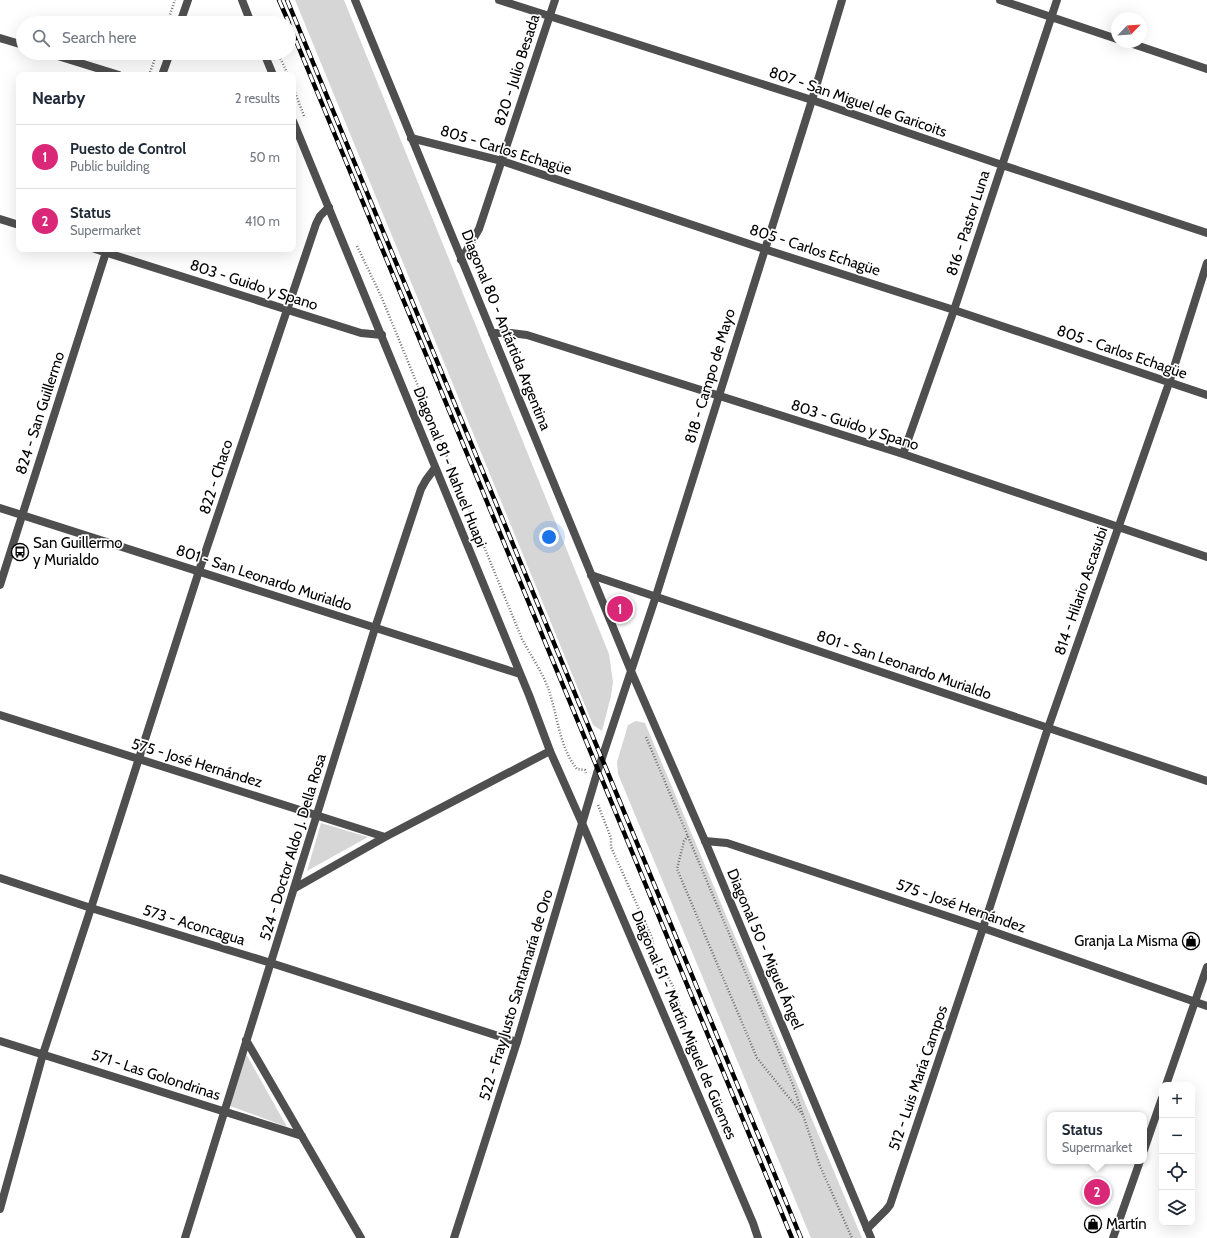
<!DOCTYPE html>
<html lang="en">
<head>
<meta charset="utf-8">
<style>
	:root { --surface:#fff; --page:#f6f6f7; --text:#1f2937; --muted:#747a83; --line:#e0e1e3; --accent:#db2777 }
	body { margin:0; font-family:Cabin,sans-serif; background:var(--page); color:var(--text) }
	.controls { position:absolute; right:12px; bottom:12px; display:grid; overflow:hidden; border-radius:8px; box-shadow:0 4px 16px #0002 }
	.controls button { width:36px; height:36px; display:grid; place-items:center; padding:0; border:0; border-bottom:1px solid var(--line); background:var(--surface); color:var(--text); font:20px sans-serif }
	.compass { position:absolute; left:1111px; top:12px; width:36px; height:36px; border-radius:50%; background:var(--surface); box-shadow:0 4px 16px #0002; rotate:65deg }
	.you { position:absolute; left:549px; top:537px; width:14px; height:14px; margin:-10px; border:3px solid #fff; border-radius:50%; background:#1a73e8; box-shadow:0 0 0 6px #1a73e833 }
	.badge { display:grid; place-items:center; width:26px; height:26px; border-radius:50%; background:var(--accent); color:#fff; font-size:13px; font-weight:700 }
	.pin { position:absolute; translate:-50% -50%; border:2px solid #fff; box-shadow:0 1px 4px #0006 }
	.popup { position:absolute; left:1047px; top:1112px; width:100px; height:52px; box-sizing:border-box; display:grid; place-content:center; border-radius:8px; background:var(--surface); filter:drop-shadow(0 1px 3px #0005); font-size:13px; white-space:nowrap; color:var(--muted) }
	.popup b { font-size:15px; color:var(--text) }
	.popup::after { content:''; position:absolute; left:50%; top:100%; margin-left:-8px; border:8px solid transparent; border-top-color:var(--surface) }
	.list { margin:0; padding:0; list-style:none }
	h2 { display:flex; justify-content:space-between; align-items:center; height:52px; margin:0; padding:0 16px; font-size:17px }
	h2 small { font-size:13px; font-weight:400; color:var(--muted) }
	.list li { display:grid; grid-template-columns:26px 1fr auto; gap:12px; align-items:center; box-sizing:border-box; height:64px; padding:0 16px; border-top:1px solid var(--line) }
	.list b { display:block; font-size:15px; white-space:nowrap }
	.list p { margin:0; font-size:13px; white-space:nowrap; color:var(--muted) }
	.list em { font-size:13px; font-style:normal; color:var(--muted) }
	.icon { flex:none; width:22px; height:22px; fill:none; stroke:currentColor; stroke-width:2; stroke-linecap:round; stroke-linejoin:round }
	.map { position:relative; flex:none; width:1207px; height:1238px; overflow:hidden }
	.search { position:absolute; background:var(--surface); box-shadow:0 4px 16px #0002; left:16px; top:16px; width:280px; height:44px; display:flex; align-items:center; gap:10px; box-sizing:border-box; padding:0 14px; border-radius:22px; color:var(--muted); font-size:15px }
	.panel { position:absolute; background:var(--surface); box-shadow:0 4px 16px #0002; left:16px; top:72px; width:280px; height:180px; border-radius:8px }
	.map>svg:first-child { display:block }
	.green { fill:#d6d6d6 }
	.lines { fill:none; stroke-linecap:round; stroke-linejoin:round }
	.path { stroke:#717171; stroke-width:2.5; stroke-dasharray:1 2; stroke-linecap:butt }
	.minor { stroke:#4f4f4f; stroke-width:8 }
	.tertiary { stroke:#4f4f4f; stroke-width:8 }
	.rail-casing { stroke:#000; stroke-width:4.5 }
	.rail { stroke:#fff; stroke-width:3; stroke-dasharray:9; stroke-linecap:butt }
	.labels { text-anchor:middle; stroke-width:3.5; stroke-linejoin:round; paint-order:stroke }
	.street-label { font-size:15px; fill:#000; stroke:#fff }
	.poi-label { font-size:15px; fill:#000; stroke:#fff; text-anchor:start }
</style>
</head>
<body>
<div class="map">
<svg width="1207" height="1238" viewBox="0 0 1207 1238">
	<rect width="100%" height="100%" fill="#fff"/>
	<!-- green -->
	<path class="green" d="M295,0H344L609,654L613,682L611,696L602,731L593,725Z
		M636,721L645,723L862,1238H811L618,774L617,762L628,725Z
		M321,823L368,837L307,871Z
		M245,1052L287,1127L230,1106Z"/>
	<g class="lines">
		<!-- path -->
		<path class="path" d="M167,23L175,0
			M278,53L288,75
			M149,75L157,53
			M293,87L304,116
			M357,246L381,296L522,639C531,656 545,676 550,694C558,719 560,748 577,769L585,770L586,773
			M646,737L793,1085L820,1166L852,1238
			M598,805L611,838V847L652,938L657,966L668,977L676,992L686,1035
			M688,836L684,841L677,869L757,1058L803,1115"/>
		<!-- minor -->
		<path class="minor" d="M499,0L812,100L1002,165L1207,233
			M1000,0L1117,39
			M180,23L188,0
			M0,38L23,45
			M1127,42L1207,69
			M48,53L119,75
			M162,75L170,53
			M411,138L502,161L764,249L954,310L1207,395
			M0,219L19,225
			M95,249L361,333L382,335
			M461,260L479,229L555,0
			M492,333H511L527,335L903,454L1207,557
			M903,454L954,310L1057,0
			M591,575L1207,781
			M0,585L107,249
			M0,715L385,837
			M582,823L753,1223L758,1238
			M705,841L727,843L983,928L1207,1006
			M0,878L91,908L271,963L517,1042
			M295,888L385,837L550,751
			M246,1040L361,1238
			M0,1041L302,1136
			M1166,1085L1207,967
			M1144,1150L1162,1098
			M0,1209L43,1054L91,908L199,571L316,224L320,216L329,207
			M867,1229L886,1210L890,1205L983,928L1048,728L1169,383L1207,263
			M185,1238L375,628L421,489L426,480L435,468
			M1113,1238L1140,1161"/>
		<!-- tertiary -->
		<path class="tertiary" d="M242,0L251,23
			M355,0L631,671L705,841L871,1238
			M264,53L273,75
			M293,121L529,695L550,751L582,823
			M0,508L520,674
			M454,1238L517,1042L598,770L656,596L812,100L842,0"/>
		<!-- rail casing -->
		<g class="rail-casing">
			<path id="rail" d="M279,0L289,23
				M287,0L801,1238
				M289,24L792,1238"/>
		</g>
		<!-- rail -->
		<use href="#rail" class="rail"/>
	</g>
	<!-- icons -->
	<defs>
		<g id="bus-ring" transform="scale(0.9)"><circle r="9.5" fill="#fff" stroke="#000" stroke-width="1.5"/><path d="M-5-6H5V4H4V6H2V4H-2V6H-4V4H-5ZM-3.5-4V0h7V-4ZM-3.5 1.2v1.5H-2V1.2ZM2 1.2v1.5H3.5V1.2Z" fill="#000"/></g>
		<g id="shop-ring" transform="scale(0.9)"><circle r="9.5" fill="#fff" stroke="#000" stroke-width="1.5"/><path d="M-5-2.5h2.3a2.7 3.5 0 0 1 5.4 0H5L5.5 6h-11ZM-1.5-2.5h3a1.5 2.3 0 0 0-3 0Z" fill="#000"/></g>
	</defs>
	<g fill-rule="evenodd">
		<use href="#bus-ring" x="20" y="552"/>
		<use href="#shop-ring" x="1191" y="941"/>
		<use href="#shop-ring" x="1093" y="1224"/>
	</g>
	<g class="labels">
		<!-- street labels -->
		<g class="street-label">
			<text transform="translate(517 70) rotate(-72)" y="5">820 - Julio Besada</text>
			<text transform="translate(858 102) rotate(19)" y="5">807 - San Miguel de Garicoits</text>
			<text transform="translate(506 150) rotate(17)" y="5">805 - Carlos Echagüe</text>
			<text transform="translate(968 223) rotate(-72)" y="5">816 - Pastor Luna</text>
			<text transform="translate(815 250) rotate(18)" y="5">805 - Carlos Echagüe</text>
			<text transform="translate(254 285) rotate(18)" y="5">803 - Guido y Spano</text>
			<text transform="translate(506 330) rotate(68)" y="5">Diagonal 80 - Antártida Argentina</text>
			<text transform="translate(1122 352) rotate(19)" y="5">805 - Carlos Echagüe</text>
			<text transform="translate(710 376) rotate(-73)" y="5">818 - Campo de Mayo</text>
			<text transform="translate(40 413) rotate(-72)" y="5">824 - San Guillermo</text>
			<text transform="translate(855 425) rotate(18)" y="5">803 - Guido y Spano</text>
			<text transform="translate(450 467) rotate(68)" y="5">Diagonal 81 - Nahuel Huapi</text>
			<text transform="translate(216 477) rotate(-72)" y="5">822 - Chaco</text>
			<text transform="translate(264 578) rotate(18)" y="5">801 - San Leonardo Murialdo</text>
			<text transform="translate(1081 591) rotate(-71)" y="5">814 - Hilario Ascasubi</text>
			<text transform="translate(904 665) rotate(19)" y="5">801 - San Leonardo Murialdo</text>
			<text transform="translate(197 763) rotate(17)" y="5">575 - José Hernández</text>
			<text transform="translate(293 847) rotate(-73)" y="5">524 - Doctor Aldo J. Della Rosa</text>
			<text transform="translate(961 906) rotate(19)" y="5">575 - José Hernández</text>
			<text transform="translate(194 925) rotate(17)" y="5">573 - Aconcagua</text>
			<text transform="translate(765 949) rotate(67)" y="5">Diagonal 50 - Miguel Ángel</text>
			<text transform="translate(516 995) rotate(-73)" y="5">522 - Fray Justo Santamaría de Oro</text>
			<text transform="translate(684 1025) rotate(67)" y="5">Diagonal 51 - Martín Miguel de Güemes</text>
			<text transform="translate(156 1075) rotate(18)" y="5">571 - Las Golondrinas</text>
			<text transform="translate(918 1078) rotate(-71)" y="5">512 - Luis María Campos</text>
		</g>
		<!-- poi labels -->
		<g class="poi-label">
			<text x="33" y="548">San Guillermo<tspan x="33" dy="17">y Murialdo</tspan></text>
			<text x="1178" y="946" text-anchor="end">Granja La Misma</text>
			<text x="1106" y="1229">Martín</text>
		</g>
	</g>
</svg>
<div class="controls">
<button>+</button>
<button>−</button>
<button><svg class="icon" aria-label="locate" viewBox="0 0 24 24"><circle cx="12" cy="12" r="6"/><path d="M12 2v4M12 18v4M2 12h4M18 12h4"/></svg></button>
<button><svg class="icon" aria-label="layers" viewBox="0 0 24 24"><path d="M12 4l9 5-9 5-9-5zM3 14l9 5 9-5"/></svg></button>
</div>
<svg class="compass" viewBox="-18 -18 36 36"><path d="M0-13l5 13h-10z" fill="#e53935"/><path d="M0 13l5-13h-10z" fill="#747a83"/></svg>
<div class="you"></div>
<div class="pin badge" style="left:620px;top:609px">1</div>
<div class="pin badge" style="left:1097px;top:1192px">2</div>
<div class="popup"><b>Status</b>Supermarket</div>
<div class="search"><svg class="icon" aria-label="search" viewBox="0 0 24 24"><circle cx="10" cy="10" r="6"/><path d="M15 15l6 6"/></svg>Search here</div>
<section class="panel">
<h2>Nearby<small>2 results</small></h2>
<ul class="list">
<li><span class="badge">1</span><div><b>Puesto de Control</b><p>Public building</p></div><em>50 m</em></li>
<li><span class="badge">2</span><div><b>Status</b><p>Supermarket</p></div><em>410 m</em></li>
</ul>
</section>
</div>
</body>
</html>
